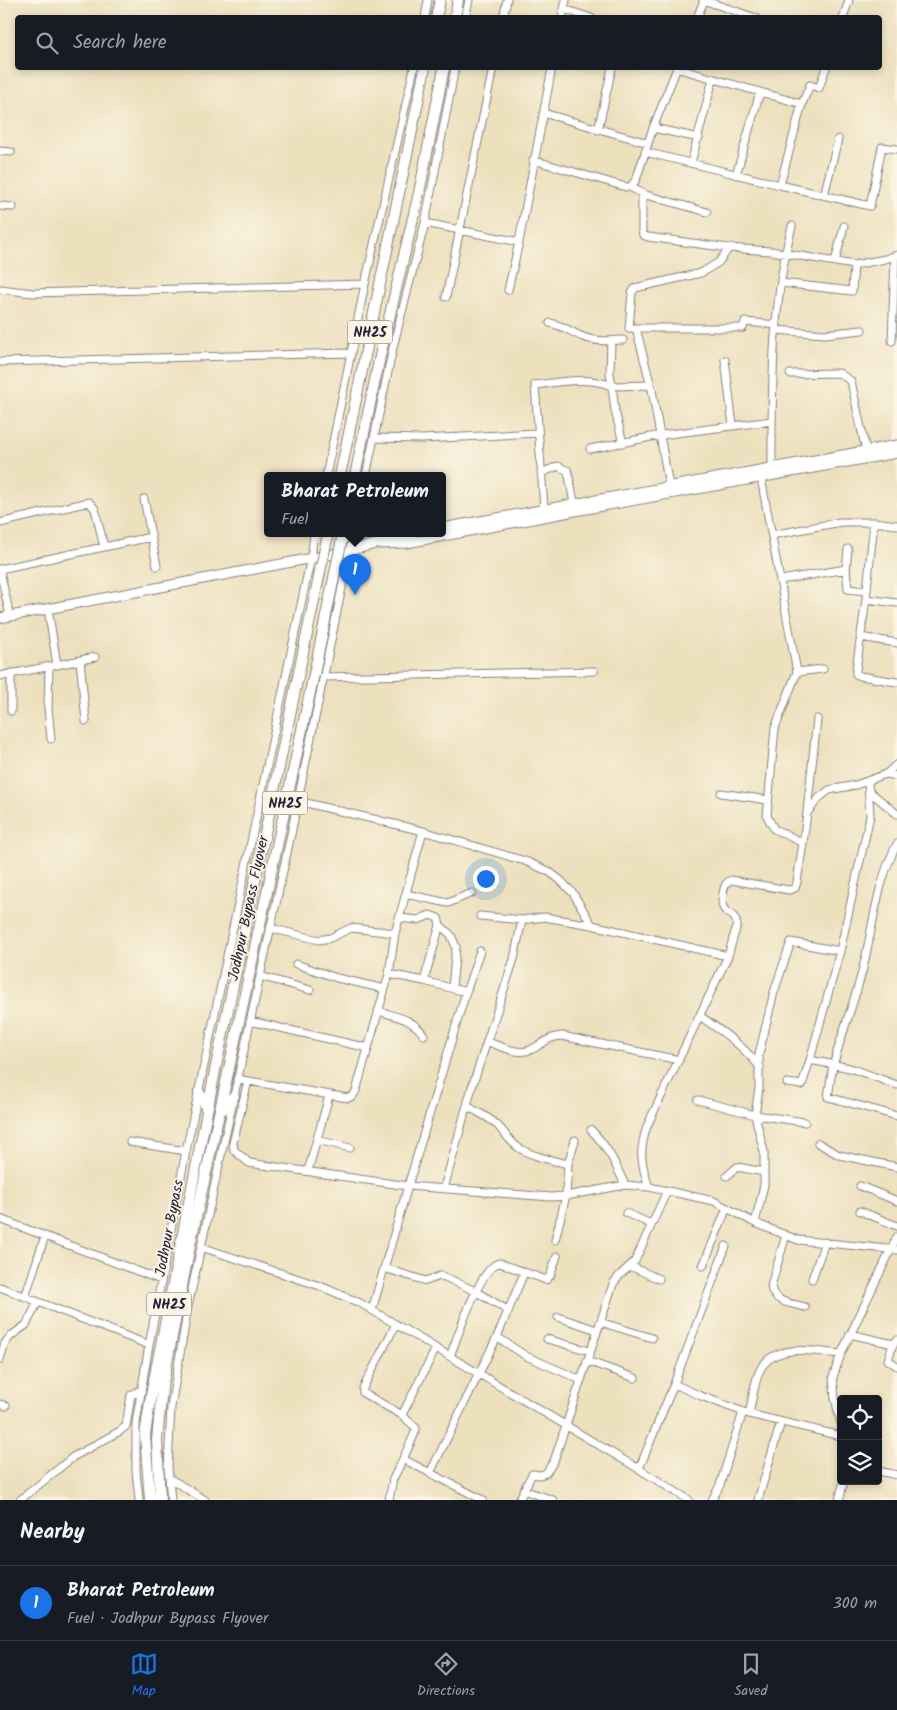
<!DOCTYPE html>
<html lang="en">
<head>
<meta charset="utf-8">
<style>
	:root { --surface:#171b24; --page:#20242c; --text:#f1f3f6; --muted:#9ea1a6; --line:#363941; --accent:#1a73e8 }
	body { margin:0; font-family:Kalam,sans-serif; background:var(--page); color:var(--text) }
	.controls { position:absolute; right:15px; bottom:15px; display:grid; overflow:hidden; border-radius:5px; box-shadow:0 2px 8px #0003 }
	.controls button { width:45px; height:45px; display:grid; place-items:center; padding:0; border:0; border-bottom:1px solid var(--line); background:var(--surface); color:var(--text); font:25px sans-serif }
	.you { position:absolute; left:485px; top:878px; width:18px; height:18px; margin:-12px; border:4px solid #fff; border-radius:50%; background:#1a73e8; box-shadow:0 0 0 8px #1a73e833 }
	.badge { display:grid; place-items:center; width:32px; height:32px; border-radius:50%; background:var(--accent); color:#fff; font-size:16px; font-weight:700 }
	.pin { position:absolute; translate:-50% -41px; filter:drop-shadow(0 1px 2px #0008) }
	.pin::after { content:''; position:absolute; top:26px; width:18px; height:15px; background:inherit; clip-path:polygon(0 0,100% 0,50% 100%) }
	.popup { position:absolute; left:264px; top:472px; width:182px; height:65px; box-sizing:border-box; display:grid; place-content:center; border-radius:5px; background:var(--surface); filter:drop-shadow(0 1px 4px #0005); font-size:16px; white-space:nowrap; color:var(--muted) }
	.popup b { font-size:19px; color:var(--text) }
	.popup::after { content:''; position:absolute; left:50%; top:100%; margin-left:-10px; border:10px solid transparent; border-top-color:var(--surface) }
	.list { margin:0; padding:0; list-style:none }
	h2 { display:flex; justify-content:space-between; align-items:center; height:65px; margin:0; padding:0 20px; font-size:21px }
	h2 small { font-size:16px; font-weight:400; color:var(--muted) }
	.list li { display:grid; grid-template-columns:32px 1fr auto; gap:15px; align-items:center; box-sizing:border-box; height:75px; padding:0 20px; border-top:1px solid var(--line) }
	.list b { display:block; font-size:19px; white-space:nowrap }
	.list p { margin:0; font-size:16px; white-space:nowrap; color:var(--muted) }
	.list em { font-size:16px; font-style:normal; color:var(--muted) }
	.icon { flex:none; width:28px; height:28px; fill:none; stroke:currentColor; stroke-width:2; stroke-linecap:round; stroke-linejoin:round }
	.map { position:relative; flex:none; width:897px; height:1500px; overflow:hidden }
	.search { position:absolute; background:var(--surface); box-shadow:0 2px 8px #0003; left:15px; right:15px; top:15px; height:55px; display:flex; align-items:center; gap:12px; box-sizing:border-box; padding:0 18px; border-radius:5px; color:var(--muted); font-size:19px }
	.sheet { height:140px; background:var(--surface) }
	nav { display:flex; justify-content:space-around; align-items:center; box-sizing:border-box; height:70px; border-top:1px solid var(--line); background:var(--surface); font-size:14px; color:var(--muted) }
	nav a { display:grid; justify-items:center; gap:2px }
	nav .on { color:var(--accent) }
	.map>svg:first-child { display:block }
	.lines { fill:none; stroke-linecap:round; stroke-linejoin:round }
	.minor-casing { stroke:#87817c; stroke-width:9 }
	.major-casing { stroke:#87817c; stroke-width:11 }
	.highway-casing { stroke:#87817c; stroke-width:12 }
	.minor { stroke:#fff; stroke-width:7 }
	.major { stroke:#fff; stroke-width:9 }
	.highway { stroke:#fff; stroke-width:10 }
	.highway-bridge-casing { stroke:#87817c; stroke-width:12; stroke-linecap:butt }
	.highway-bridge { stroke:#fff; stroke-width:10 }
	.labels { text-anchor:middle; stroke-width:4; stroke-linejoin:round; paint-order:stroke }
	.shield { fill:#fcf5e5; stroke:#63616e; stroke-width:1 }
	.shield-label { font-size:14px; font-weight:bold; fill:#22223b }
	.street-label { font-size:15px; fill:#22223b; stroke:#fcf5e5 }
</style>
</head>
<body>
<div class="map">
<svg width="897" height="1500" viewBox="0 0 897 1500">
	<rect width="100%" height="100%" fill="#fcf5e5"/>
	<filter id="ink" filterUnits="userSpaceOnUse"><feTurbulence type="fractalNoise" baseFrequency=".02" numOctaves="2"/><feDisplacementMap in="SourceGraphic" scale="10" xChannelSelector="R" yChannelSelector="G"/><feConvolveMatrix kernelMatrix="1 2 1 2 8 2 1 2 1" color-interpolation-filters="sRGB"/></filter>
	<filter id="wash" filterUnits="userSpaceOnUse"><feTurbulence type="fractalNoise" baseFrequency=".0096" numOctaves="4" result="noise"/><feDisplacementMap in="SourceGraphic" scale="20" xChannelSelector="R" yChannelSelector="G"/><feGaussianBlur stdDeviation="1.12" result="paint"/><feColorMatrix in="noise" values="0 0 0 0 0 0 0 0 0 0 0 0 0 0 0 0 0 1.4 0 .05"/><feComposite in="paint" operator="in"/></filter>
	<g filter="url(#wash)">
		<rect width="100%" height="100%" fill="#ece0bd"/>
	</g>
	<g filter="url(#ink)">
		<g class="lines">
			<!-- minor casing -->
			<g class="minor-casing">
				<path id="minor" d="M703,0L756,18
					M564,9L591,18
					M425,18L428,0
					M465,18L469,0
					M503,18L507,0
					M562,18L566,0
					M697,18L704,0
					M843,18L849,0
					M676,68L802,104L810,85L819,88L826,68
					M543,113L648,143
					M653,128L699,138
					M598,130L612,68
					M0,151L11,152
					M645,152L780,185L802,104
					M533,160L626,187H630L636,180L653,128L677,68
					M691,163L713,79
					M736,175L760,92
					M780,185L870,206L882,147L897,149
					M630,187L646,195L707,212
					M642,194V231L643,235L648,237L729,248L771,251L854,265L885,259L897,255
					M824,195L838,139
					M0,206L13,207
					M425,223L519,242L552,68
					M729,248L719,262L701,273L635,288L632,293L629,328H743L745,322L777,325
					M835,262L844,226
					M781,283L852,291L854,265
					M0,289L33,293L365,284
					M508,290L519,242
					M446,297L493,68
					M550,323C564,326 571,332 583,337C596,342 610,341 623,340
					M636,328L652,390L669,486
					M776,330L825,334L862,330
					M611,341L610,373L612,386L651,385
					M892,341L895,256
					M725,360L733,426
					M0,362L350,353
					M790,374L839,373L851,381L866,451
					M374,438L422,439L538,433
					M590,449L661,435L772,421
					M772,472C772,390 771,306 792,226
					M541,473L558,466L568,471L574,503
					M326,476L365,284L414,68
					M366,476L394,343L425,223L455,68
					M144,499L157,566
					M544,508L535,385C559,382 588,376 612,386L615,411L623,443
					M0,523L89,502L95,509L104,547
					M897,525L874,522L866,599L856,670V674L860,676L897,682
					M772,535L841,522H874
					M0,569L151,537
					M846,569L848,549
					M0,571L10,616
					M781,580L846,569L848,589L866,591
					M866,599L897,603
					M48,609L57,665L95,657
					M860,637L897,643
					M80,660L86,721
					M49,666L48,708L51,739
					M797,672L823,669
					M0,676L51,666
					M323,677L594,671
					M11,711V673
					M886,774L897,764
					M869,791L897,814
					M721,793L768,800
					M807,812L817,719
					M423,831L525,861L548,871L559,879L573,893L592,925
					M803,843L807,813L819,798L829,790L856,785L886,774L897,776
					M897,844C876,884 873,929 862,972C854,1003 842,1032 834,1063C831,1074 830,1086 828,1097L897,1116
					M406,894L448,903L472,893
					M480,916L522,920L544,917L592,925L728,956
					M440,925L451,935L456,947L452,988
					M270,928L319,940L330,938L351,928L395,933
					M840,951L870,816L868,782
					M296,964L337,978L385,989
					M389,974L424,981
					M260,976L310,990
					M466,992L480,951
					M378,1011C397,1017 412,1018 424,1035
					M700,1016C723,1032 742,1045 760,1067
					M250,1021L368,1048
					M488,1042C500,1046 517,1055 530,1050C543,1045 546,1037 562,1036L679,1060
					M237,1079L348,1098L353,1096L356,1091L389,974L395,933L423,831L298,801
					M248,1081L233,1143L234,1150L249,1163L408,1186L466,992L424,981L440,925L438,918L430,915L418,920L400,918
					M787,1083L802,1085L810,1060
					M698,1100L755,1115L759,1088V1054L774,992L791,942L840,951L810,1060L850,1068L897,1085
					M467,1106C477,1112 489,1117 497,1125C505,1133 510,1142 519,1148C534,1157 551,1160 568,1164
					M591,1130C608,1147 615,1163 625,1185
					M317,1140L350,1148
					M130,1142L186,1151
					M818,1143L839,1155L897,1167
					M308,1171L329,1096
					M727,1176L737,1167L764,1172
					M860,1186L897,1201
					M649,1187C640,1162 639,1148 648,1124L728,956L737,925C735,908 718,918 723,894C724,887 725,883 731,880L789,890L795,888L797,882L803,843L774,829L767,816L775,728L797,672L761,478
					M444,1188L472,1087L514,959L522,920
					M860,1211L897,1226
					M626,1213L651,1224
					M0,1219L161,1280
					M755,1223L764,1185V1152L755,1115L805,1122
					M786,1235L771,1286C773,1303 791,1303 805,1307
					M555,1240L566,1196L568,1164L575,1140
					M726,1246L674,1384L701,1396L749,1414L841,1436
					M201,1247L320,1286L360,1303L639,1469L689,1500
					M630,1266L659,1279
					M703,1266L727,1208
					M384,1268L426,1281L440,1276L445,1277L475,1291L509,1311
					M812,1279L825,1242
					M0,1287L149,1345
					M25,1297L45,1236
					M372,1310L408,1186L551,1197L566,1196L625,1185L649,1187L714,1201L755,1223L798,1240L897,1250
					M558,1317L597,1330
					M600,1322L652,1338
					M396,1324L363,1388V1393L402,1415
					M850,1334L893,1344L897,1340
					M497,1337L526,1356L581,1380
					M547,1339L590,1351
					M893,1344L888,1360L897,1366
					M436,1348L402,1415L416,1428L414,1435L403,1459L483,1500
					M450,1356C457,1339 481,1263 500,1263L546,1280L550,1276L557,1256
					M0,1359L5,1343L11,1336L26,1325L38,1302
					M587,1361L635,1378
					M0,1404L6,1406
					M749,1414C752,1402 755,1375 763,1365C780,1343 818,1352 841,1354
					M841,1423L835,1399L833,1377L841,1354L897,1237
					M639,1469L674,1384
					M878,1471L897,1475
					M430,1473L497,1337L524,1273
					M169,1478L205,1500
					M523,1490L553,1500
					M20,1500L73,1457L120,1431L126,1426L131,1395L141,1390
					M139,1500L136,1471V1423L149,1345L186,1151L311,557L314,534
					M171,1500L168,1467L171,1407L188,1307L290,839L353,534
					M389,1500L393,1479L403,1459
					M519,1500L532,1474L540,1475L546,1473L554,1461L613,1284L620,1275L635,1261L667,1191
					M712,1500L720,1485L743,1412
					M758,1500L781,1422
					M839,1500L844,1481"/>
			</g>
			<!-- major casing -->
			<g class="major-casing">
				<path id="major" d="M442,528L897,445
					M380,544L407,543L575,511L897,453
					M0,618L349,551L413,534"/>
			</g>
			<!-- highway casing -->
			<g class="highway-casing">
				<path id="highway" d="M436,18L440,0
					M455,18L458,0
					M340,476L425,68
					M355,476L380,356L419,193L444,68
					M199,1092L207,1110
					M221,1111L234,1096
					M150,1500L145,1435L151,1395L215,1071
					M160,1500L157,1440L162,1388L190,1245L228,1073"/>
			</g>
			<!-- minor -->
			<use href="#minor" class="minor"/>
			<!-- major -->
			<use href="#major" class="major"/>
			<!-- highway -->
			<use href="#highway" class="highway"/>
			<!-- highway-bridge casing -->
			<g class="highway-bridge-casing">
				<path id="highway-bridge" d="M215,1071L328,534
					M228,1073L314,674L343,534"/>
			</g>
			<!-- highway-bridge -->
			<use href="#highway-bridge" class="highway-bridge"/>
		</g>
	</g>
	<g class="labels">
		<!-- shield labels -->
		<g class="shield">
			<rect x="347.5" y="320.5" width="45" height="23" rx="4"/>
			<rect x="262.5" y="791.5" width="45" height="23" rx="4"/>
			<rect x="146.5" y="1292.5" width="45" height="23" rx="4"/>
		</g>
		<g class="shield-label">
			<text x="370" y="337">NH25</text>
			<text x="285" y="808">NH25</text>
			<text x="169" y="1309">NH25</text>
		</g>
		<!-- street labels -->
		<g class="street-label">
			<text transform="translate(248 908) rotate(-78)" y="5">Jodhpur Bypass Flyover</text>
			<text transform="translate(169 1228) rotate(-79)" y="5">Jodhpur Bypass</text>
		</g>
	</g>
</svg>
<div class="controls">
<button><svg class="icon" aria-label="locate" viewBox="0 0 24 24"><circle cx="12" cy="12" r="6"/><path d="M12 2v4M12 18v4M2 12h4M18 12h4"/></svg></button>
<button><svg class="icon" aria-label="layers" viewBox="0 0 24 24"><path d="M12 4l9 5-9 5-9-5zM3 14l9 5 9-5"/></svg></button>
</div>
<div class="you"></div>
<div class="pin badge" style="left:355px;top:595px">1</div>
<div class="popup"><b>Bharat Petroleum</b>Fuel</div>
<div class="search"><svg class="icon" aria-label="search" viewBox="0 0 24 24"><circle cx="10" cy="10" r="6"/><path d="M15 15l6 6"/></svg>Search here</div>
</div>
<section class="sheet">
<h2>Nearby<small></small></h2>
<ul class="list">
<li><span class="badge">1</span><div><b>Bharat Petroleum</b><p>Fuel · Jodhpur Bypass Flyover</p></div><em>300 m</em></li>
</ul>
</section>
<nav>
<a class="on"><svg class="icon" aria-label="map" viewBox="0 0 24 24"><path d="M3 6l6-2 6 2 6-2v14l-6 2-6-2-6 2zM9 4v14M15 6v14"/></svg>Map</a>
<a><svg class="icon" aria-label="directions" viewBox="0 0 24 24"><path d="M12 3l9 9-9 9-9-9zM9 14v-3h6M13 9l2 2-2 2"/></svg>Directions</a>
<a><svg class="icon" aria-label="saved" viewBox="0 0 24 24"><path d="M7 4h10v16l-5-4-5 4z"/></svg>Saved</a>
</nav>
</body>
</html>
